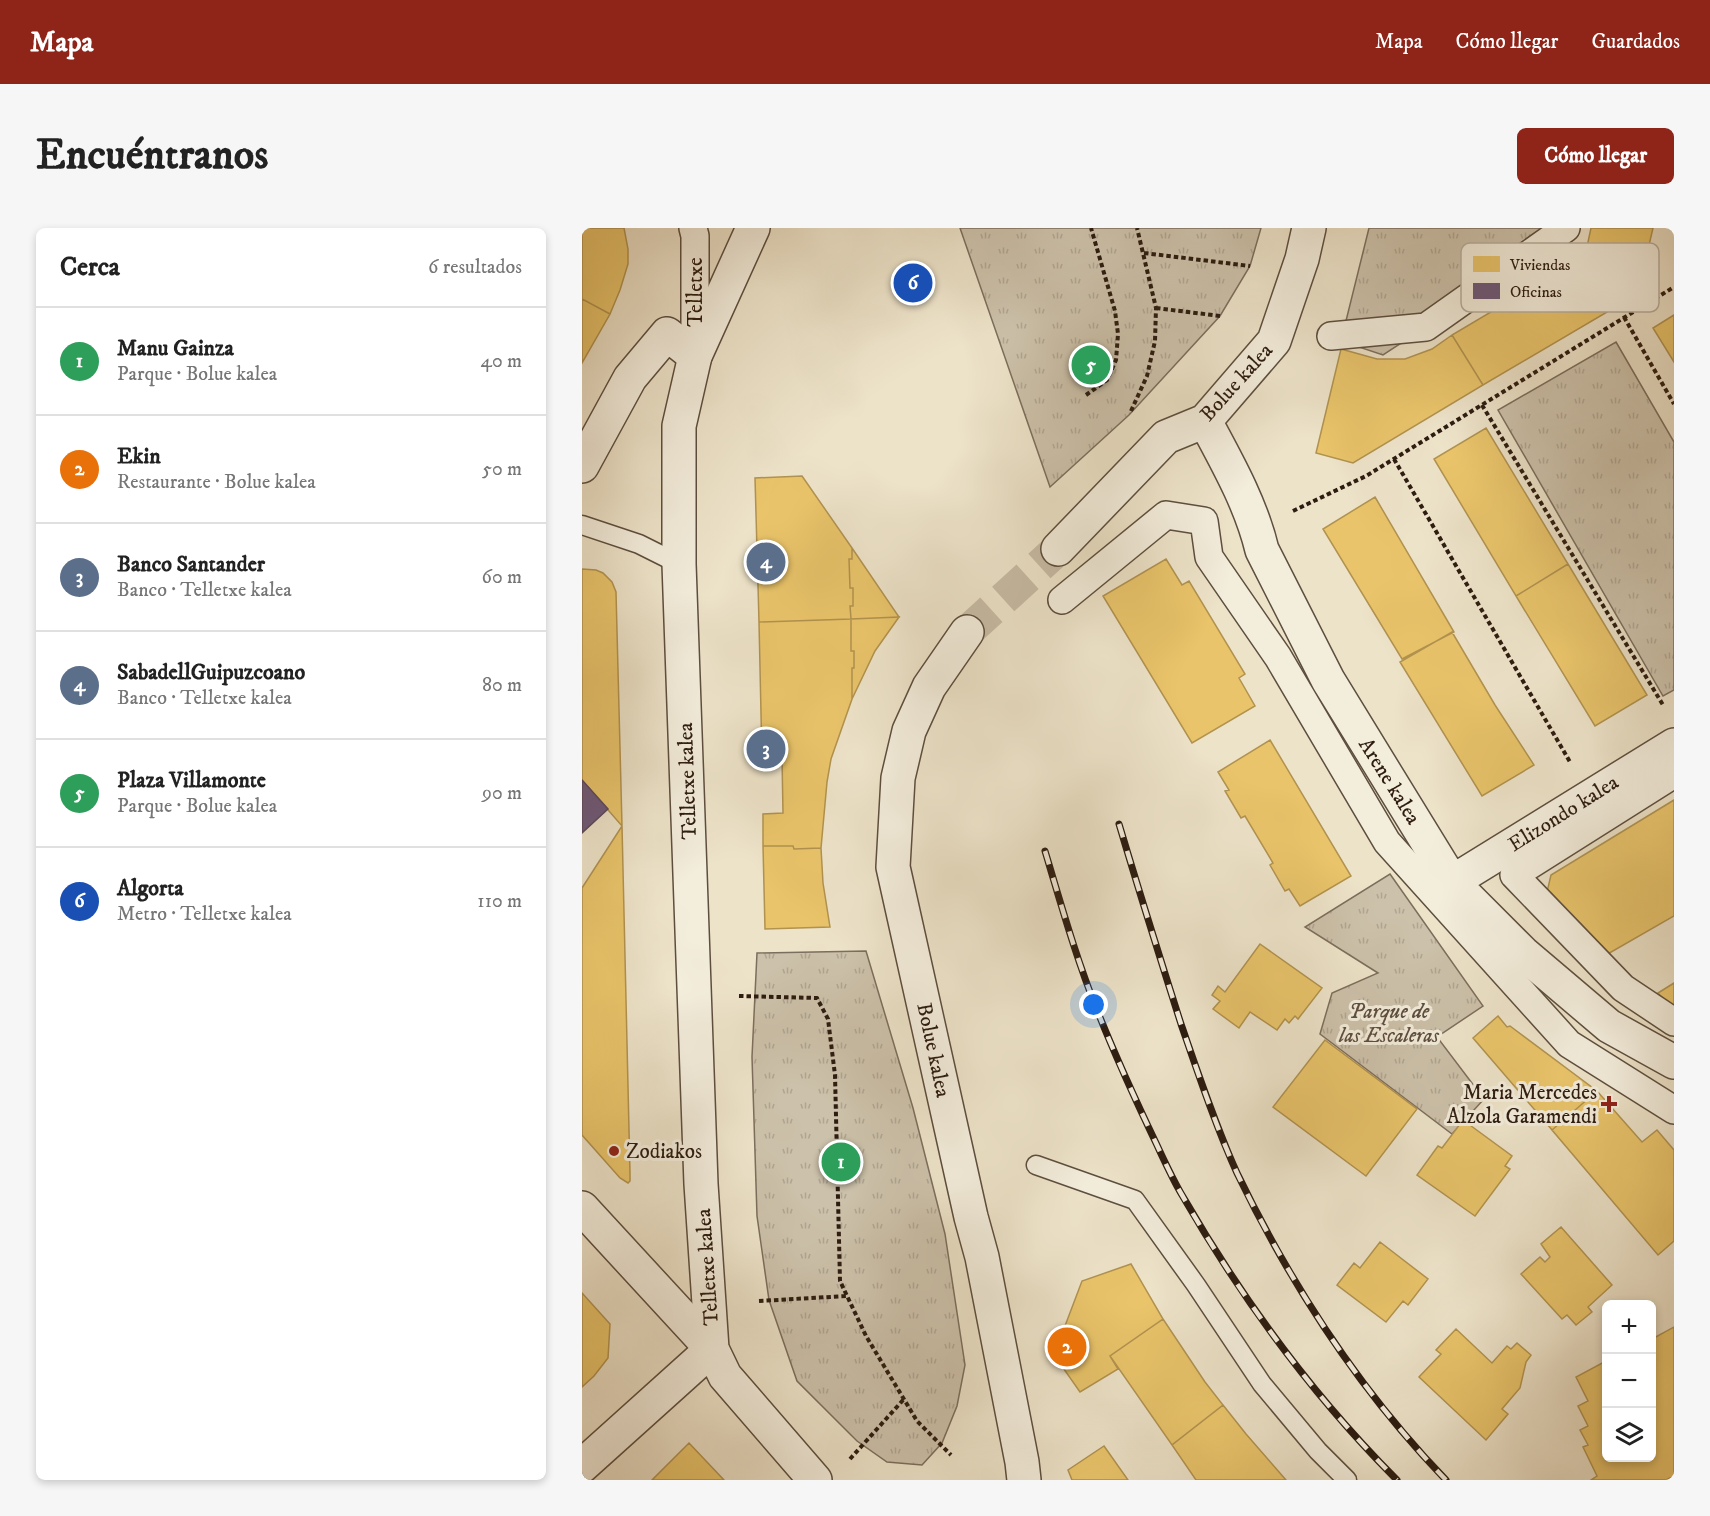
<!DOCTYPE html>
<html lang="es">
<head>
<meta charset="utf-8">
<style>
	:root { --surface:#fff; --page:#f6f6f6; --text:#222; --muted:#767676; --line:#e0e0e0; --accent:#8f2418 }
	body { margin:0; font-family:"IM FELL DW Pica",serif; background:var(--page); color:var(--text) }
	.controls { position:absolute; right:18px; bottom:18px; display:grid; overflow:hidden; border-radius:9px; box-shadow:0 3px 9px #0003 }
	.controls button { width:54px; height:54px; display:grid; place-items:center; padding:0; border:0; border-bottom:2px solid var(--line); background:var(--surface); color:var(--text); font:30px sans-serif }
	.you { position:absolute; left:512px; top:777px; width:21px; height:21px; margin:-15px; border:4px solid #fff; border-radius:50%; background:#1a73e8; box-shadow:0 0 0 9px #1a73e833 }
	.badge { display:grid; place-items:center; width:39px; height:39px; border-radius:50%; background:var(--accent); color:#fff; font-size:20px; font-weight:700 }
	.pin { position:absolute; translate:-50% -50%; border:3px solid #fff; box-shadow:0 2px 6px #0006 }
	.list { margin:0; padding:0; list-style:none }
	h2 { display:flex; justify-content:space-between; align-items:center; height:78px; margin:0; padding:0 24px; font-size:26px }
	h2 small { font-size:20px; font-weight:400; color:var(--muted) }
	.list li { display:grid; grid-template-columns:39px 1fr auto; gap:18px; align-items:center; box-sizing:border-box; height:108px; padding:0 24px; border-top:2px solid var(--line) }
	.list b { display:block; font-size:22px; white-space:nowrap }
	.list p { margin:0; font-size:20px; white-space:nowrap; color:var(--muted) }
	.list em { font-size:20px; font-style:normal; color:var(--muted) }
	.icon { flex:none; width:33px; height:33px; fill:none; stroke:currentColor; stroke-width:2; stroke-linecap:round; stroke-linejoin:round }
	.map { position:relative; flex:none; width:1092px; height:1252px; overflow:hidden; border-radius:9px }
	header { display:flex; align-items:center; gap:36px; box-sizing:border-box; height:84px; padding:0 30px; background:var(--accent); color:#fff }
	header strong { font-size:28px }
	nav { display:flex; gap:33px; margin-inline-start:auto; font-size:21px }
	.intro { display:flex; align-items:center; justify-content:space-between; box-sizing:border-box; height:144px; padding:0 36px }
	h1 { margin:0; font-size:42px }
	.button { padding:15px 27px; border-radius:9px; background:var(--accent); color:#fff; font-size:21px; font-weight:700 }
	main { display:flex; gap:36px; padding:0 36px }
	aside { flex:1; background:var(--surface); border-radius:9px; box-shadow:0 3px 9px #0003 }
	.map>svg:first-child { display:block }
	.park { fill:url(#park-tufts); stroke:#7c6e5d; stroke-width:1.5 }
	.homes { fill:#e9c46a; stroke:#b1924f; stroke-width:1.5 }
	.offices { fill:#6d597a; stroke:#5a475a; stroke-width:1.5 }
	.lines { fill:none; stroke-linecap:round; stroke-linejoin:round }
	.minor-tunnel { stroke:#c7bba4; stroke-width:33; stroke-dasharray:33 16; stroke-linecap:butt }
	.service-casing { stroke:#5d4e3e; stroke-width:21 }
	.pedestrian-casing { stroke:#5d4e3e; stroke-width:30 }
	.minor-casing { stroke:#5d4e3e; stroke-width:36 }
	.tertiary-casing { stroke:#5d4e3e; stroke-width:36 }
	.path { stroke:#2d1c10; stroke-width:4; stroke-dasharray:4.5 3; stroke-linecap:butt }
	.service { stroke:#f3eddc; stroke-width:18 }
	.pedestrian { stroke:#f3eddc; stroke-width:27 }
	.minor { stroke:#f3eddc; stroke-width:33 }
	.tertiary { stroke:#f3eddc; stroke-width:33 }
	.rail-casing { stroke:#2d1c10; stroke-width:7 }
	.rail { stroke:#f3eddc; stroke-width:4.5; stroke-dasharray:14; stroke-linecap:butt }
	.poi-dot { fill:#8f2418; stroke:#f3eddc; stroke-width:2 }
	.labels { text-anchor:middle; stroke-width:6; stroke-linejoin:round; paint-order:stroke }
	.street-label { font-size:21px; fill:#2d1c10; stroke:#f3eddc }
	.park-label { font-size:21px; font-style:italic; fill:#5d4e3e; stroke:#f3eddc }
	.poi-label { font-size:21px; fill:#2d1c10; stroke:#f3eddc; text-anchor:end }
	.key { fill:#f3eddc; stroke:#b8ae9f; stroke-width:1.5 }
	.key-label { font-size:16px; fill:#2d1c10 }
</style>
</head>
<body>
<header>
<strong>Mapa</strong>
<nav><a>Mapa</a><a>Cómo llegar</a><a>Guardados</a></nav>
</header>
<div class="intro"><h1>Encuéntranos</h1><a class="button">Cómo llegar</a></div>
<main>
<aside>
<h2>Cerca<small>6 resultados</small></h2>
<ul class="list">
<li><span class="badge" style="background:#2e9e5b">1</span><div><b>Manu Gainza</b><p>Parque · Bolue kalea</p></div><em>40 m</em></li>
<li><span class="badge" style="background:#e8710a">2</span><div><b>Ekin</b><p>Restaurante · Bolue kalea</p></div><em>50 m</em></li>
<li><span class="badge" style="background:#5c6f8a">3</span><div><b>Banco Santander</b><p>Banco · Telletxe kalea</p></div><em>60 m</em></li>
<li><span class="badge" style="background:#5c6f8a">4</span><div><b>SabadellGuipuzcoano</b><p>Banco · Telletxe kalea</p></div><em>80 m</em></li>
<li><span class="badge" style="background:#2e9e5b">5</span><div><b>Plaza Villamonte</b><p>Parque · Bolue kalea</p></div><em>90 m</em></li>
<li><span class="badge" style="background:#1a4fb4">6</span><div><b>Algorta</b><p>Metro · Telletxe kalea</p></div><em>110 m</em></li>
</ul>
</aside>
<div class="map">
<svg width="1092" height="1252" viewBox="0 0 1092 1252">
	<defs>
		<pattern id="park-tufts" width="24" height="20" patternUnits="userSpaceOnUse" patternTransform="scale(1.5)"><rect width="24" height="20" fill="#ccc1aa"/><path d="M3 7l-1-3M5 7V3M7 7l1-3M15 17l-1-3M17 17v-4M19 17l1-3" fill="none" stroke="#b0a591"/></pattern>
	</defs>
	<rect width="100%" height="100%" fill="#ede3c9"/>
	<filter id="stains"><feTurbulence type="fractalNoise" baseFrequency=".00333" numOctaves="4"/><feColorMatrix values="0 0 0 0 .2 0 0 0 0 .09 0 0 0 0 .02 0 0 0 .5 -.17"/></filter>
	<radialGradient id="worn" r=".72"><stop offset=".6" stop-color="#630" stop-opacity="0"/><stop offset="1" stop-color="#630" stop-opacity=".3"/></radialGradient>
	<!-- park -->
	<path class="park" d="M378,0H679L668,38L638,88L547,187L468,259Z
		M787,0H972L844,99L801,127L759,113Z
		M1034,114L1092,214V462L1081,468L916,182Z
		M808,646L901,778L855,809L902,871L870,906L738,806L750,765L796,745L723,699Z
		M284,723L331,880L363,1006L383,1137L375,1178L360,1215L340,1237L305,1234L275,1213L215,1153L187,1072L175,988L170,829L175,725Z"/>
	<!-- homes -->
	<path class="homes" d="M0,0H42L46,21V36L38,62L28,86L0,71Z
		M1009,0H1071L1061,43L1027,64L1003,28Z
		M1003,28L1037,77L901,157L870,107Z
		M0,71L28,86L0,135Z
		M1092,87V134L1071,100Z
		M870,107L901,157L771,235L734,225L759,121L795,131H823L850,121Z
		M904,200L986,336L934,368L852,231Z
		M220,248L270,320V331H267L268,360H271V378H268L269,391L177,394L173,250Z
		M793,269L872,404L820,431L741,301Z
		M270,320L317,389L269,391L268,378H271V360H268L267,331H270Z
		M584,331L600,357L607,353L663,446L657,450L673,478L610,515L521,368Z
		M986,336L1065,467L1013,498L934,368Z
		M0,341L14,342L21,345L30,354L34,364L40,598L0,552Z
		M317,389L293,423L270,471V440H272V423H269V391Z
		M269,391V423H272V440H270V471L249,531L245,554L239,620L212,621L211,618H181V586L201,585L200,530L180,531L177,394Z
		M870,404L913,477L952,537L900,568L818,434Z
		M688,512L769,648L718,678L707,661L703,663L688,637L691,635L663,588L659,590L643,563L647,562L636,544Z
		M1092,572V688L1017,731L961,681L969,647Z
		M40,598L48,945V953L46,955L38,950L0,907V660Z
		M181,618H211L212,621L239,620L241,655L248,699L183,701Z
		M678,716L740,760L716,791L713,788L707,795L703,791L695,802L668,784L657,800L631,781L638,773L630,767L636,758L643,764Z
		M1092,755V783L1076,765Z
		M916,788L925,799L928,798L1015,863L970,902L891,810Z
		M743,812L835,881L784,948L691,879Z
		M1015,863L1060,914L1075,902L1092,922V1013L1076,1027L970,902Z
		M881,892L930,928L923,938L928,941L893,988L835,947L856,918L860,920Z
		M979,999L1030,1057L1006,1079L1010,1084L994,1097L985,1087L980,1091L939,1046L958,1029L963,1034L968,1029L959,1016Z
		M798,1014L846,1051L826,1077L821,1073L804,1094L755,1057L772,1035L778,1040Z
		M549,1036L581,1091L528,1128L536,1141L498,1164L472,1127L500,1053Z
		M0,1065L28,1096L26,1130L12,1148L0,1159Z
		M581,1091L623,1154L641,1177L590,1217L528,1128Z
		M1092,1099V1252H1089L1088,1250L1084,1252H1009L1015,1248L1001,1219L1006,1217L998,1202L1006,1198L996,1178L1006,1173L994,1149L1024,1133V1230H1070V1111Z
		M874,1101L910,1135L925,1118L929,1121L935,1115L949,1127L944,1134L938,1160L920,1181L926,1186L904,1212L837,1149L859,1126L854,1122Z
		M641,1177L664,1206L704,1252H614L590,1217Z
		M107,1215L142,1252H70Z
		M522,1218L546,1252H490L486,1242Z"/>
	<!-- offices -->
	<path class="offices" d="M0,552L26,581L0,605Z"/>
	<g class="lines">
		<!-- minor-tunnel -->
		<path class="minor-tunnel" d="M385,404L476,321"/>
		<!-- service casing -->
		<g class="service-casing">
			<path id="service" d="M0,297L57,316L97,336
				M454,937L553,972L614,1057L680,1156L736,1223L765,1252"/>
		</g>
		<!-- pedestrian casing -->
		<g class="pedestrian-casing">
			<path id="pedestrian" d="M111,0L113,8V125
				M749,108L844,99L984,0
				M480,372L584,287L622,293L627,329L696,429L805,614L987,816L1092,882
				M1092,546L932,647L1041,760L1092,794"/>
		</g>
		<!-- minor casing -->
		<g class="minor-casing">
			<path id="minor" d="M623,193C645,234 669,276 680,322L746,452L870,654L941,725L1027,798L1092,834
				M0,238L48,150L85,106L113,128
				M476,321L584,209L623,193L692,113L720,31L727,0
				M385,404L347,459L327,503L316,550L311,639L389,989L400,1029L440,1234L442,1252
				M870,654L1092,517
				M0,980L130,1121"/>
		</g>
		<!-- tertiary casing -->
		<g class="tertiary-casing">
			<path id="tertiary" d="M171,0L113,128L97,198V336L119,956L130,1121L143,1148L233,1252
				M0,1238L130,1121"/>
		</g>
		<!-- path -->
		<path class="path" d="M562,25L668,38
			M574,80L638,88
			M1042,89L1092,176
			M504,167L525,152L534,132L536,106L533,83L509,0
			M900,177L1081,477
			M549,183L565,148L573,113L574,80L555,0
			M812,231L988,534
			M711,283L784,248L1092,59
			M157,768L235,770L246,791L253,847L258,1053L284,1108L335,1193L369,1227
			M177,1073L265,1068
			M268,1231L322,1171"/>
		<!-- service -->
		<use href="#service" class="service"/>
		<!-- pedestrian -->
		<use href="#pedestrian" class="pedestrian"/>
		<!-- minor -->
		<use href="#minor" class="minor"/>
		<!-- tertiary -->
		<use href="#tertiary" class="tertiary"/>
		<!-- rail casing -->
		<g class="rail-casing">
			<path id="rail" d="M537,596C557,663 578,730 599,796C616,845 634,899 655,945C709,1057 778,1163 864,1252
				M463,623C479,676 494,730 515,782C533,827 553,871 574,915C582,932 590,950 600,967C660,1071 730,1167 815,1252"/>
		</g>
		<!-- rail -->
		<use href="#rail" class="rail"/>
	</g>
	<!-- markers -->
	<g class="poi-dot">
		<path d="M1024 867h6v6h6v6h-6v6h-6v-6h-6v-6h6z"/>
		<circle cx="32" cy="923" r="6"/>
	</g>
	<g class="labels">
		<!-- street labels -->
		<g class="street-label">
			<text transform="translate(113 64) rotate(-90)" y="7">Telletxe</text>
			<text transform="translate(654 154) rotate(-48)" y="7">Bolue kalea</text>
			<text transform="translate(105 553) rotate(-92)" y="7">Telletxe kalea</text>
			<text transform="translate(808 553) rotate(58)" y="7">Arene kalea</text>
			<text transform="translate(981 585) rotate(-32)" y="7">Elizondo kalea</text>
			<text transform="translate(352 822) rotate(78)" y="7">Bolue kalea</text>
			<text transform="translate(125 1039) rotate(-94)" y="7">Telletxe kalea</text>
		</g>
		<!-- park labels -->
		<g class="park-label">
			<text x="807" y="790">Parque de<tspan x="807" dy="24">las Escaleras</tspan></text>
		</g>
		<!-- poi labels -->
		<g class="poi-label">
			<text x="1015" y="871">Maria Mercedes<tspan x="1015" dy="24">Alzola Garamendi</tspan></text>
			<text x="44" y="930" text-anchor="start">Zodiakos</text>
		</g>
	</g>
	<!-- legend -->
	<rect x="879" y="15" width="198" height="69" rx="9" class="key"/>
	<rect x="891" y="28" width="27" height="16" fill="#e9c46a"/>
	<rect x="891" y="55" width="27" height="16" fill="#6d597a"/>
	<g class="key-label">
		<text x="928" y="42">Viviendas</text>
		<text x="928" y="69">Oficinas</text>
	</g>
	<rect width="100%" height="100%" filter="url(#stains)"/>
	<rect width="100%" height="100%" fill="url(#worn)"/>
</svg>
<div class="controls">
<button>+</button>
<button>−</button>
<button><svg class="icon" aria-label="layers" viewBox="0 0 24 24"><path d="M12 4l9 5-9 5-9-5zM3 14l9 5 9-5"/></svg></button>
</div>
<div class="you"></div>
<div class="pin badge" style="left:259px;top:934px;background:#2e9e5b">1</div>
<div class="pin badge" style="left:485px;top:1119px;background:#e8710a">2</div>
<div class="pin badge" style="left:184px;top:521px;background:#5c6f8a">3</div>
<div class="pin badge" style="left:184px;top:334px;background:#5c6f8a">4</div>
<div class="pin badge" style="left:509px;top:137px;background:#2e9e5b">5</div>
<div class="pin badge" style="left:331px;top:55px;background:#1a4fb4">6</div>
</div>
</main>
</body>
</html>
